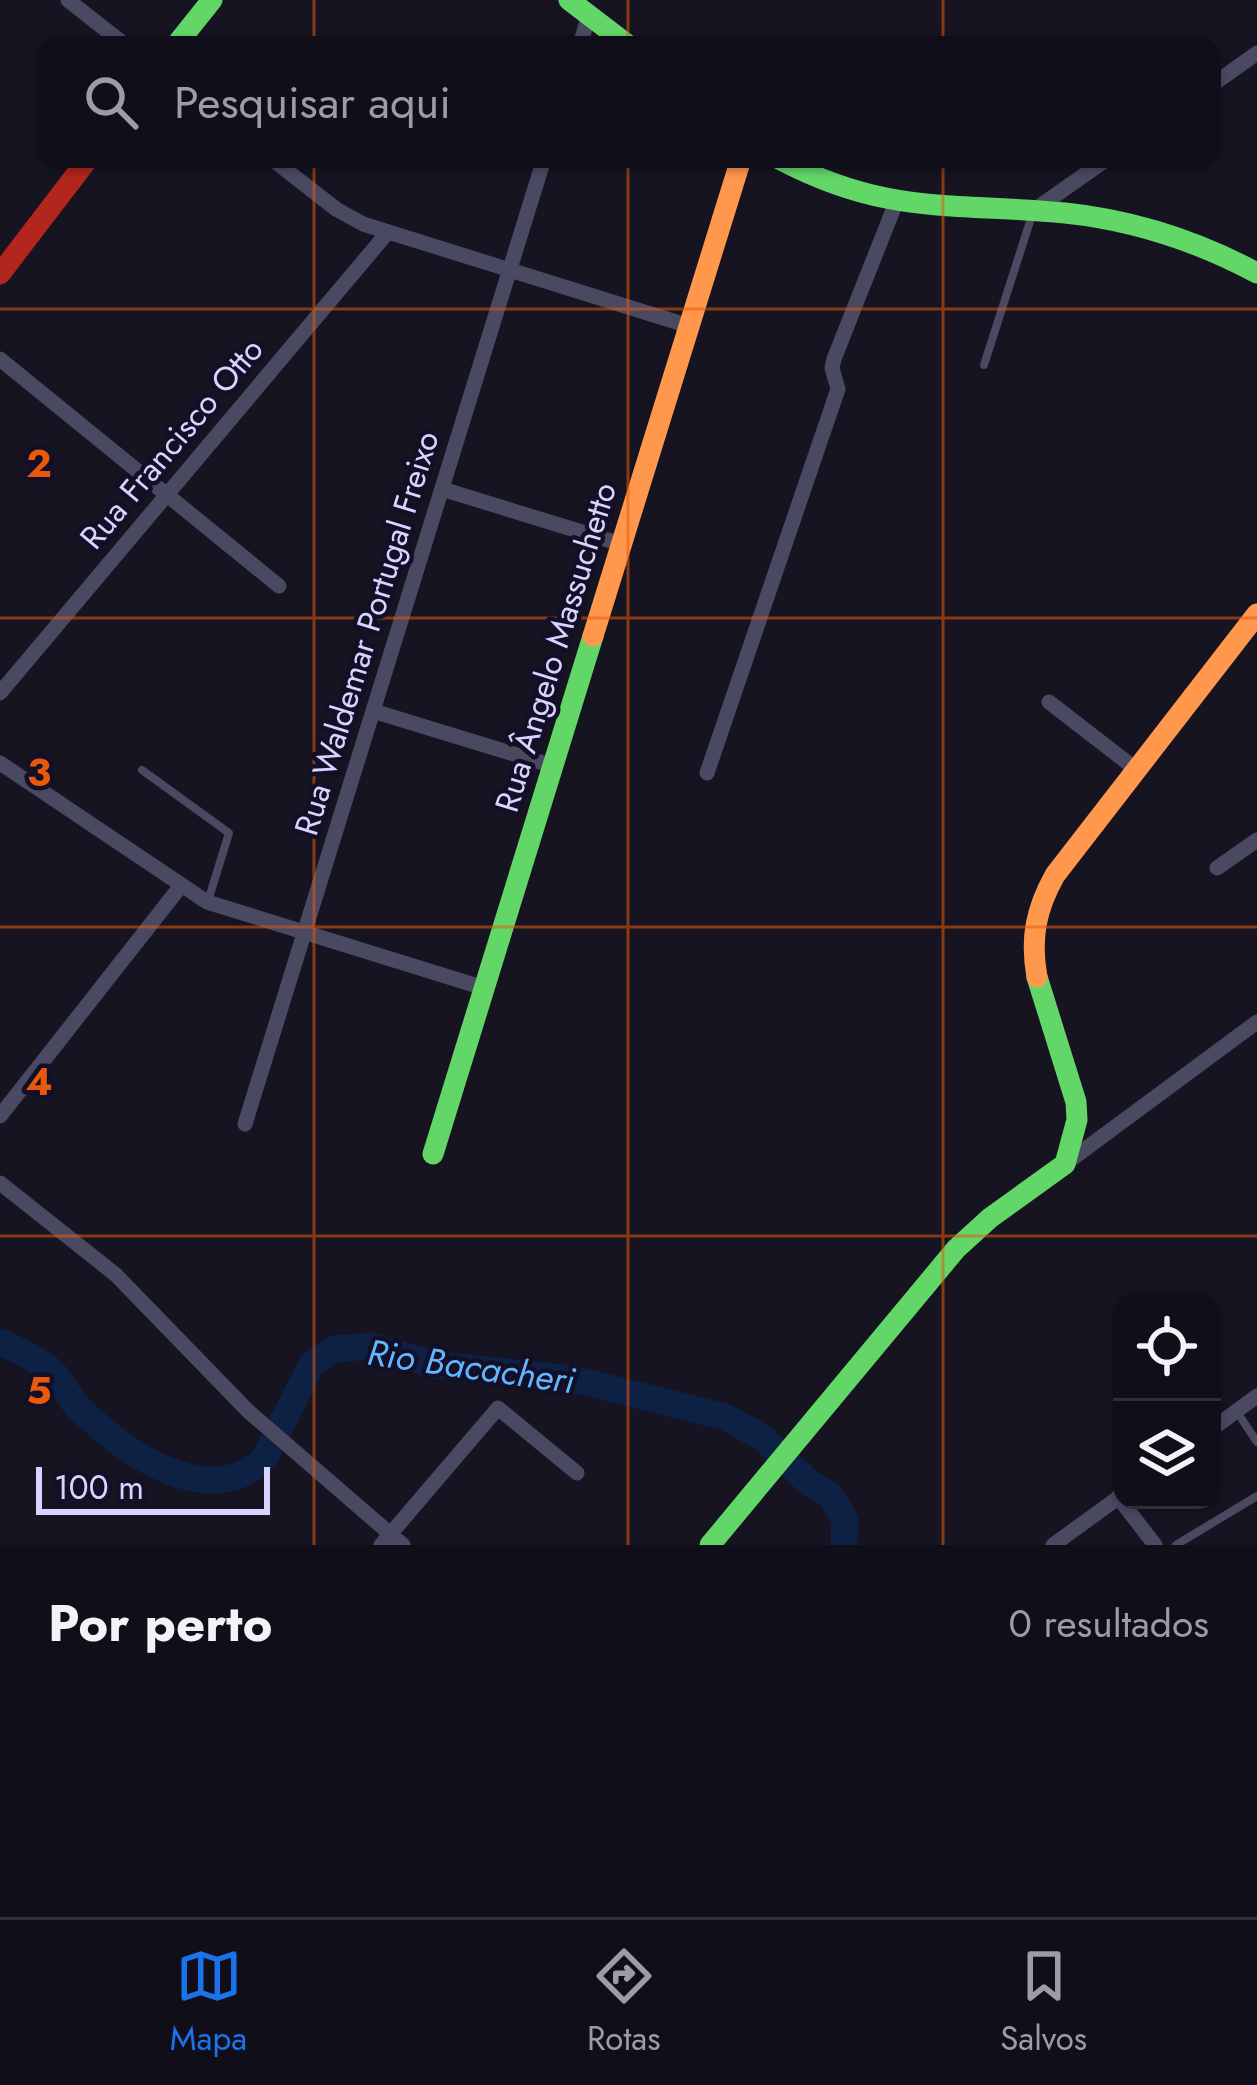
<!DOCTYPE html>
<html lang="pt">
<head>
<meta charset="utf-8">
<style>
	:root { --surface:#100f19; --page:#191822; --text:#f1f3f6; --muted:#9c9ca2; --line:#302f38; --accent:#1a73e8 }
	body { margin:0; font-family:Jost,sans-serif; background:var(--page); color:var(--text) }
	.controls { position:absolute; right:36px; bottom:36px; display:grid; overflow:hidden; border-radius:24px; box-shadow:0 3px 9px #0004 }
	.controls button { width:108px; height:108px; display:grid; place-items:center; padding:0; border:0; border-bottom:3px solid var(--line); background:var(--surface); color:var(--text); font:60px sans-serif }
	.scale { position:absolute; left:36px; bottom:30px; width:234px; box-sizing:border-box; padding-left:12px; border:6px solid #d9d4ff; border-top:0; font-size:33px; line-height:42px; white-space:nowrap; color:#d9d4ff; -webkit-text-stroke:9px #130f26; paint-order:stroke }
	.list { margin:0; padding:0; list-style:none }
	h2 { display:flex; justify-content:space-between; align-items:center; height:156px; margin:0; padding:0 48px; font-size:51px }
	h2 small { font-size:39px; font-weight:400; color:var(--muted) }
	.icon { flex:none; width:66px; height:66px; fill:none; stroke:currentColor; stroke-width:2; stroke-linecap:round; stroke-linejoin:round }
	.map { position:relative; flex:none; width:1257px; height:1545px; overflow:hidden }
	.search { position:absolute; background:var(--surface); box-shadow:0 3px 9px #0004; left:36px; right:36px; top:36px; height:132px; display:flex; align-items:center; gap:30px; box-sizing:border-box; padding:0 42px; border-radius:24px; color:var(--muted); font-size:45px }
	.sheet { height:372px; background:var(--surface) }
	nav { display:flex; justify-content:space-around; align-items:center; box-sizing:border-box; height:168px; border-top:3px solid var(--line); background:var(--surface); font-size:33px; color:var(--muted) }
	nav a { display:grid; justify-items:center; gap:6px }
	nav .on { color:var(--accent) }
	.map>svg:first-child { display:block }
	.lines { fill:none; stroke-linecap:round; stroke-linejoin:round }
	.river { stroke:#0d2144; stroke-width:27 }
	.lane { stroke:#4a4962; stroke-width:8 }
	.street { stroke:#4a4962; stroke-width:15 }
	.fast { stroke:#63d668; stroke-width:21 }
	.slow { stroke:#ff974d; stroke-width:21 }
	.jam { stroke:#b3261e; stroke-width:21 }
	.grid { fill:none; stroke:#e8590c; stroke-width:3; stroke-opacity:0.55 }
	.labels { text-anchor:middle; stroke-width:9; stroke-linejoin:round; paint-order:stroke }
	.street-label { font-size:33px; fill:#d9d4ff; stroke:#130f26 }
	.water-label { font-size:36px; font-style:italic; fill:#62b6ff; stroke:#130f26 }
	.grid-label { font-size:39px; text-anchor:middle; font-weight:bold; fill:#e8590c; stroke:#130f26; stroke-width:9; stroke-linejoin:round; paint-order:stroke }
</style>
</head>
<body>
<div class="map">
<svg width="1257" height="1545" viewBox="0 0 1257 1545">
	<rect width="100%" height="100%" fill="#161421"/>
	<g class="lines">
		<!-- river -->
		<path class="river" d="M0,1342C17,1350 34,1357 49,1369C62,1379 66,1394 77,1406C120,1449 207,1514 264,1459L312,1364L334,1349L371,1346L435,1365L573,1379L725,1417L762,1437L809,1483L830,1495L845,1520L844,1545"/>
		<!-- lane -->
		<path class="lane" d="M984,365L1033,212
			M142,770L229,833L208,901
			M1237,1412L1257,1442
			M1176,1545L1257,1496"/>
		<!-- street -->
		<path class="street" d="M68,0L125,45
			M580,45L589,15
			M1212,85L1257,53
			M272,159L336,209L363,224L689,326
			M1033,211L1107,159
			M0,359L279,586
			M442,489L621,544
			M0,693L388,232
			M1049,702L1137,770
			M373,711L553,766
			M0,763L207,902L484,988
			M707,773L838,389L832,368L834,359L895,205
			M1217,868L1257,840
			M0,1116L180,887
			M245,1124L544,159
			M1065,1164L1257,1022
			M0,1183L116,1275L248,1411L403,1545
			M1212,1429L1257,1396
			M1118,1497L1155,1545
			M381,1545L498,1408L577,1473
			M1053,1545L1122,1495"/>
		<!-- fast -->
		<path class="fast" d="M569,0L628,45
			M176,45L212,0
			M779,159C887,216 951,202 1065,213C1133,220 1197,241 1257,273
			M433,1154L593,636
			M710,1545L956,1249L990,1218L1065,1164L1077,1120L1076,1102L1037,977"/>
		<!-- slow -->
		<path class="slow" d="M593,636L741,159
			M1037,977C1030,938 1036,909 1055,875L1257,614"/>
		<!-- jam -->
		<path class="jam" d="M0,274L88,159"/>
	</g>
	<!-- grid -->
	<path class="grid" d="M314,0V45M628,0V45M943,0V45M314,159V1545M628,159V1545M943,159V1545M0,309H1257M0,618H1257M0,927H1257M0,1236H1257"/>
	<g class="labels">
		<!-- street labels -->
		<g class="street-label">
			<text transform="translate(171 443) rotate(-50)" y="12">Rua Francisco Otto</text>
			<text transform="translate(366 633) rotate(-73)" y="12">Rua Waldemar Portugal Freixo</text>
			<text transform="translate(555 647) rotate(-73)" y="12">Rua Ângelo Massuchetto</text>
		</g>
		<!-- water labels -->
		<g class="water-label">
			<text transform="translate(471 1366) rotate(8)" y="13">Rio Bacacheri</text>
		</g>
	</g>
	<g class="grid-label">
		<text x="39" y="477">2</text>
		<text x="39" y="786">3</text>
		<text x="39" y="1095">4</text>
		<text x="39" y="1404">5</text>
	</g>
</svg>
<div class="controls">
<button><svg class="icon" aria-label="locate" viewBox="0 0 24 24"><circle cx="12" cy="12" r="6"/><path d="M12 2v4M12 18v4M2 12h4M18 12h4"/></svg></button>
<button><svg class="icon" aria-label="layers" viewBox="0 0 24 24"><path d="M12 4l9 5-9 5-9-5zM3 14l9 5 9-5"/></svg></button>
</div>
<div class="scale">100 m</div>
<div class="search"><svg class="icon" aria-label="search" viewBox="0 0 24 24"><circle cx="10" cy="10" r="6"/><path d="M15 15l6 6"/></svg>Pesquisar aqui</div>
</div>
<section class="sheet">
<h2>Por perto<small>0 resultados</small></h2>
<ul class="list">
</ul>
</section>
<nav>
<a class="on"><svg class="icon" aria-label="map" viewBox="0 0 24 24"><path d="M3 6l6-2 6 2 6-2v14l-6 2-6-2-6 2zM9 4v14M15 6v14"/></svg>Mapa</a>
<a><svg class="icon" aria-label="directions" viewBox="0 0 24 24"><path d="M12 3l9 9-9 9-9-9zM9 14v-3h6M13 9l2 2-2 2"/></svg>Rotas</a>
<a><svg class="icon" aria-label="saved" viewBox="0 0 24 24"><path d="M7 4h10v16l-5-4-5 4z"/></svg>Salvos</a>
</nav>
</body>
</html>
